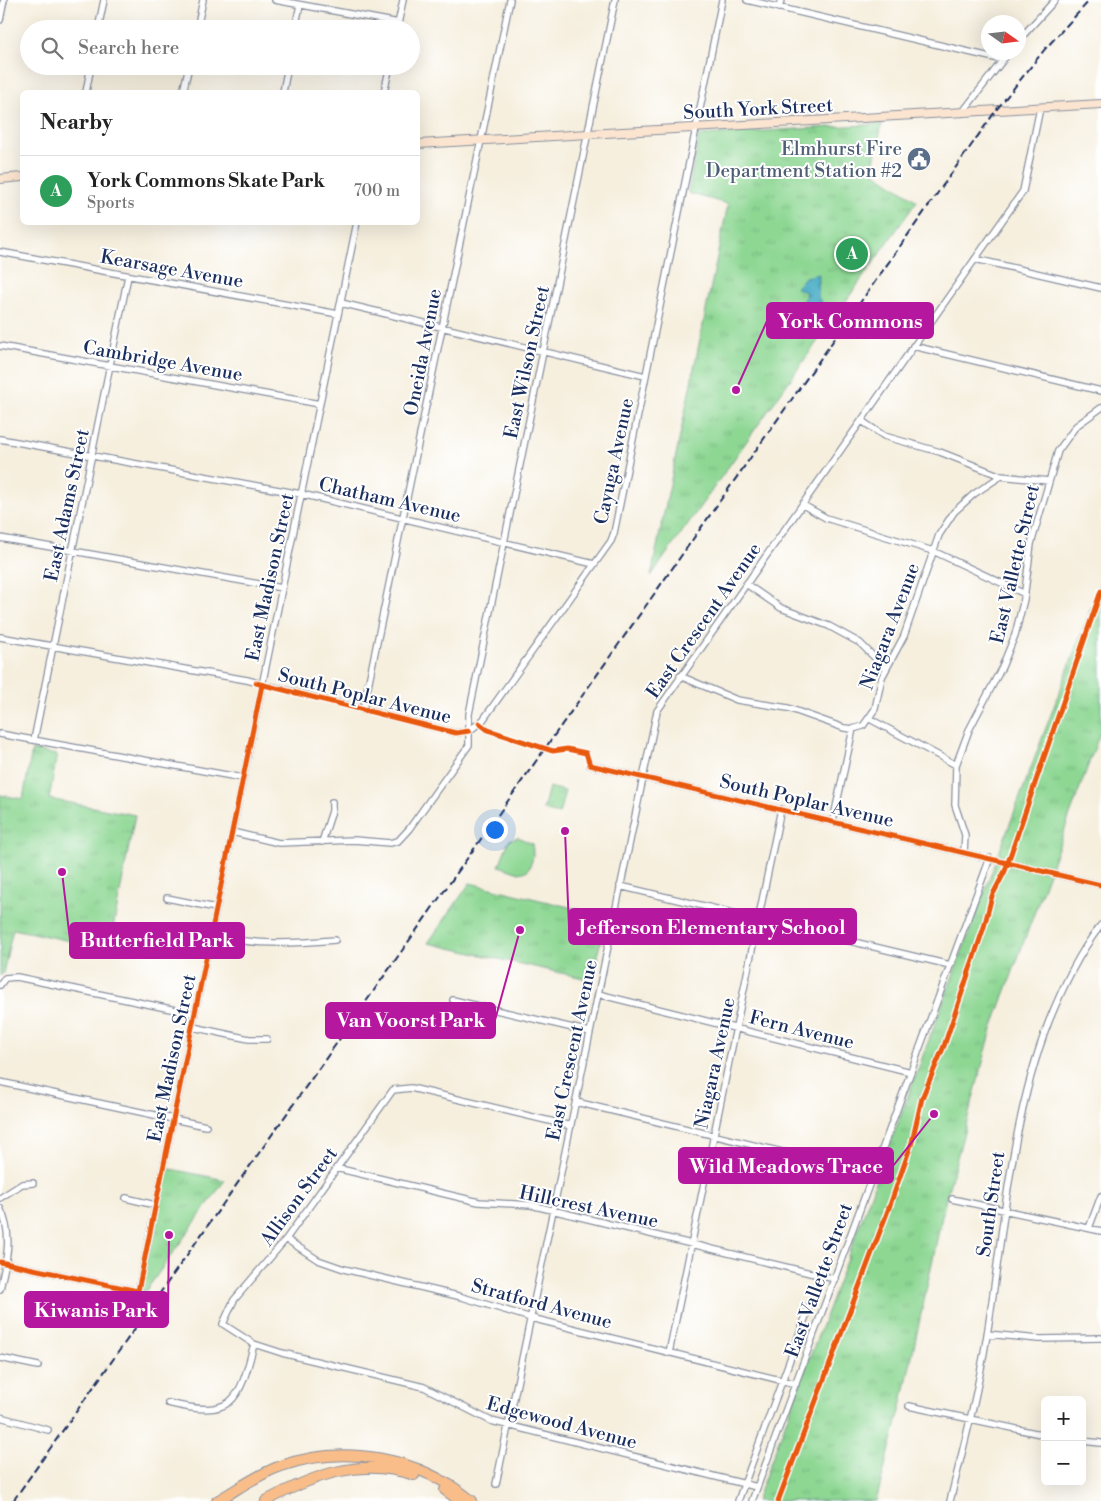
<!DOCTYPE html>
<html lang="en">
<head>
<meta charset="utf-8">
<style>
	:root { --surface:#fff; --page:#f6f6f6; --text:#222; --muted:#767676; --line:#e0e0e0; --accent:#b5179e }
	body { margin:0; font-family:"Libre Bodoni",serif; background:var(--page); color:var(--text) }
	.controls { position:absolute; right:15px; bottom:15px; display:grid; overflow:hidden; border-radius:8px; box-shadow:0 5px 20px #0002 }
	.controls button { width:45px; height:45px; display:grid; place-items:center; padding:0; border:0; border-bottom:1px solid var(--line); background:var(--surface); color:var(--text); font:25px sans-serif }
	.compass { position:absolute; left:981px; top:15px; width:45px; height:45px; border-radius:50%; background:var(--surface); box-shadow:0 5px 20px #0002; rotate:104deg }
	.you { position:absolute; left:494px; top:829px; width:18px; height:18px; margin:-12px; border:4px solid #fff; border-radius:50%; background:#1a73e8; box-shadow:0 0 0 8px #1a73e833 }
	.badge { display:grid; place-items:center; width:32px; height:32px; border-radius:50%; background:var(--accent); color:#fff; font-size:16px; font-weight:700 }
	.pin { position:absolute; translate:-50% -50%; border:2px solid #fff; box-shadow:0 1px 5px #0006 }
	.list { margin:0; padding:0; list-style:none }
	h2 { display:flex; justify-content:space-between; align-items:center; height:65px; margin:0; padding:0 20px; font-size:21px }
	h2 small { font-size:16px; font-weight:400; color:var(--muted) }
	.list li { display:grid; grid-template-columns:32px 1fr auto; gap:15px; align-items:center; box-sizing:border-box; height:70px; padding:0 20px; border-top:1px solid var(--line) }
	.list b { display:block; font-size:19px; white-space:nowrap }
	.list p { margin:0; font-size:16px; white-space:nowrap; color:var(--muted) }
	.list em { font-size:16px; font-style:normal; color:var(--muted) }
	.icon { flex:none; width:28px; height:28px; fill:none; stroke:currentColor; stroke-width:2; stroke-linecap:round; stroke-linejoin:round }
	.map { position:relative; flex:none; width:1101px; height:1501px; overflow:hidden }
	.search { position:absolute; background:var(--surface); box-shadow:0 5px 20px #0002; left:20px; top:20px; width:400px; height:55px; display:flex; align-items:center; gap:12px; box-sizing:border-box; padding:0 18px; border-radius:28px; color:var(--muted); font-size:19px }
	.panel { position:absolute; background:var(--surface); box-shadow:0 5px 20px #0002; left:20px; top:90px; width:400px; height:135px; border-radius:8px }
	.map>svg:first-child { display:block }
	.grass { fill:#8dd793; stroke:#548378 }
	.park { fill:url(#park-tufts); stroke:#548378 }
	.water { fill:url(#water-ripples); stroke:#306e92 }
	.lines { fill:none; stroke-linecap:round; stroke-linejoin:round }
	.minor-casing { stroke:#888f9e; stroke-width:8 }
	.secondary-casing { stroke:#888f9e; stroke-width:10 }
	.motorway-casing { stroke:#888f9e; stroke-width:12 }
	.minor { stroke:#fff; stroke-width:5.5 }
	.secondary { stroke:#fce5d0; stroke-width:8 }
	.motorway { stroke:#f8bd89; stroke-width:10 }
	.rail { stroke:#1b2f5e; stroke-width:2; stroke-dasharray:8 4; stroke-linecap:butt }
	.cycleway-casing { stroke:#fff; stroke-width:8 }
	.cycleway { stroke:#e8590c; stroke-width:5 }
	.labels { text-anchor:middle; stroke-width:4; stroke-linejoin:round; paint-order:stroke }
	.street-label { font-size:19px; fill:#1b2f5e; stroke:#fff }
	.service-label { font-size:19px; fill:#4e5e75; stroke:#fff; text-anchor:end }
	.leader { fill:none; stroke:#b5179e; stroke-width:2 }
	.callout-dot { fill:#b5179e; stroke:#fff; stroke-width:2 }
	.callout { fill:#b5179e; stroke:#b5179e; stroke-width:2 }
	.callout-label { font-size:20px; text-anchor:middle; font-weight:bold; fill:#fff }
</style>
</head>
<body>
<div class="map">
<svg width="1101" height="1501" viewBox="0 0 1101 1501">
	<defs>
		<pattern id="park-tufts" width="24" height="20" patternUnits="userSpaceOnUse" patternTransform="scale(1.25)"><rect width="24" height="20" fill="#8dd793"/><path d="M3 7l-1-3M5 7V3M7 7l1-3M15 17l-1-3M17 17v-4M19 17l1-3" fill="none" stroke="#79b981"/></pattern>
		<pattern id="water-ripples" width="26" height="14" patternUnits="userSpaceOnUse" patternTransform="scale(1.25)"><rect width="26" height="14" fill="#46acc5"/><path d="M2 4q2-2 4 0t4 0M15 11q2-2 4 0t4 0" fill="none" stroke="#3a8ca3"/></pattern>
	</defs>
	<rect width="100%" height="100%" fill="#fff"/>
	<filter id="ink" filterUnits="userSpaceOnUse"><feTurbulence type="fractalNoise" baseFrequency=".02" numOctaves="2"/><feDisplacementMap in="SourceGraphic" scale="10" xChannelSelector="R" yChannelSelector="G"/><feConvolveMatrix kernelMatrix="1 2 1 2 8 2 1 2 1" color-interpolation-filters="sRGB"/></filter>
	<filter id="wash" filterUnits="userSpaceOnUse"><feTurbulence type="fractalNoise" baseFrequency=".0096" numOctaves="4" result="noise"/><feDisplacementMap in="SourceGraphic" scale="20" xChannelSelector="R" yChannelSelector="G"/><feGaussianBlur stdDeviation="1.12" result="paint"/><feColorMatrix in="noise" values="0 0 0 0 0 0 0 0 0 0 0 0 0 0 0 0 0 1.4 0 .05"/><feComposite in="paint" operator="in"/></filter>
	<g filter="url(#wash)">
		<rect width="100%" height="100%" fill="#f6efde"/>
		<!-- grass -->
		<path class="grass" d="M518,837L532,844C534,855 533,862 527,871L519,873L499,866L509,840Z"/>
		<!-- park -->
		<path class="park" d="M882,124L872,171L917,201L651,576L728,204L688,193L699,135Z
			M1101,581V730L992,1029L946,1198L901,1407L876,1501H756Z
			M32,750L57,755L49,799L135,815L109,949L13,929L3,973L0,976V795L23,799Z
			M549,787L565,791L559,814L543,810Z
			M470,883L606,916L592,980L428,943Z
			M166,1168L225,1180L145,1292L140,1291Z"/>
		<!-- water -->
		<path class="water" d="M819,274L818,297L823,305L810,313L815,323L810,326L797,305L805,299L806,292L796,288L805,277Z"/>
	</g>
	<g filter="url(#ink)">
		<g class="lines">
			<!-- minor casing -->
			<g class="minor-casing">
				<path id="minor" d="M275,0L399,23
					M747,0L1003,60
					M779,8L781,0
					M0,20L4,0
					M98,29L104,0
					M197,29L203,0
					M295,29L300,5
					M397,29L403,0
					M1018,41L1055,0
					M86,92L91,66
					M183,92L189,66
					M283,92L288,66
					M384,92L390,66
					M962,113L1009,52
					M0,252L338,314
					M975,259L1101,288
					M341,303L645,376
					M0,346L320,404
					M913,346L1101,391
					M862,421L884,436L940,452L1001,476
					M0,439L301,494L594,564
					M803,505L826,518L933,551L1025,594
					M0,538L282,588
					M746,584L781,608L829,626L860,643L886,669
					M0,637L247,680L456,733L469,731V714L615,0
					M680,676L737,700L788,708L844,728L853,729L863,726L875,709L882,677L904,636L939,535L954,512L974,494L1001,476L1049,481
					M363,710L510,0
					M870,719L956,765
					M0,734L243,778
					M34,740L128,276
					M590,765L1101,885
					M833,821L853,729
					M232,832L279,843L354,840L390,843L398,841L409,829L469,745V731L483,720L611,541L614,533L722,0
					M322,842L332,811V802
					M964,853L965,835L955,805L956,765L969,730L1002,667L1015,635L1024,599L1031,544L1058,451L1076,426L1101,408
					M620,886L950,965
					M167,898L216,908
					M211,936C257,945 289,944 335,940
					M0,985L5,978L17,977L195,1014
					M598,994L911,1072
					M453,1000L590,1032
					M193,1027L249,1039H267
					M0,1082L206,1126
					M576,1102L873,1174
					M571,1126L411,1088L393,1090L286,1239L234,1300L223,1324L254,1344L282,1353L424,1387L491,1421L757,1487
					M336,1168L479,1202L531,1205L835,1279
					M0,1198L22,1184L33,1183
					M126,1198L155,1205
					M952,1199L1101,1231
					M0,1208C14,1236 6,1261 0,1289
					M1089,1228L1101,1196
					M286,1239L318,1260L344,1269L462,1297L531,1318L796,1384
					M0,1262L138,1291L357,222
					M987,1334L1039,1339L1101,1338
					M669,1353L781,809
					M0,1358L38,1366
					M168,1403C233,1419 239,1403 254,1344
					M909,1406L1045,1435
					M0,1417L48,1430
					M1082,1441L1101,1443
					M496,1484L657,711L1023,191L1040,108
					M738,1501L821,1275
					M752,1501L990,858
					M950,1501C964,1446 978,1391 987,1335C1004,1229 1010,1122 1049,1021C1063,987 1078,954 1101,925"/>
			</g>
			<!-- secondary casing -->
			<g class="secondary-casing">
				<path id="secondary" d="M418,144L1101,104
					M0,179L22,177"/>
			</g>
			<!-- motorway casing -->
			<g class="motorway-casing">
				<path id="motorway" d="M445,1490L460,1501
					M217,1501C238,1489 258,1474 281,1466C346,1443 419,1458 472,1501
					M266,1501C314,1475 360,1457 414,1475"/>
			</g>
			<!-- minor -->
			<use href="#minor" class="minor"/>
			<!-- secondary -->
			<use href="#secondary" class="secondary"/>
			<!-- motorway -->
			<use href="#motorway" class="motorway"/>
			<!-- rail -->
			<path class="rail" d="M13,1501L997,109L1045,49L1090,0"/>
			<!-- cycleway casing -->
			<g class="cycleway-casing">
				<path id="cycleway" d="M256,683L456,733L469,731
					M479,723L488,730L553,751L567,749L586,753L590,765L1101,885
					M0,1262L138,1291L262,685
					M778,1501L890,1205L912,1142L922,1098L944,1046L984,927L992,896L1005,871L1101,591"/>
			</g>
			<!-- cycleway -->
			<use href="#cycleway" class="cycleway"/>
		</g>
	</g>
	<!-- icons -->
	<defs>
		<g id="civic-disc" transform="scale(1.25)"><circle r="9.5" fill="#5c6f8a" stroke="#fff"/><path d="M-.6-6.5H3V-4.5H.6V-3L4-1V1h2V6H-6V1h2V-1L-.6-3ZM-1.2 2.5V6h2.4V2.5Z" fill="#fff"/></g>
	</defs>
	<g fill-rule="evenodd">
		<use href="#civic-disc" x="919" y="159"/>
	</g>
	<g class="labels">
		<!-- street labels -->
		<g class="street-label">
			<text transform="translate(758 108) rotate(-3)" y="7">South York Street</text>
			<text transform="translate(172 268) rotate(10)" y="7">Kearsage Avenue</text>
			<text transform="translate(422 352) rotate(-79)" y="7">Oneida Avenue</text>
			<text transform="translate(163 360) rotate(10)" y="7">Cambridge Avenue</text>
			<text transform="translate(526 362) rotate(-78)" y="7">East Wilson Street</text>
			<text transform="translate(613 461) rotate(-78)" y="7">Cayuga Avenue</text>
			<text transform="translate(390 499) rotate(13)" y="7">Chatham Avenue</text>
			<text transform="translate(66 505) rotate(-78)" y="7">East Adams Street</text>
			<text transform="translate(1014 564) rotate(-77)" y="7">East Vallette Street</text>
			<text transform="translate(269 577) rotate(-78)" y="7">East Madison Street</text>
			<text transform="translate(703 620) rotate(-55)" y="7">East Crescent Avenue</text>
			<text transform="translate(889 626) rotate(-69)" y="7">Niagara Avenue</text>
			<text transform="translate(365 695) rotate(14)" y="7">South Poplar Avenue</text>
			<text transform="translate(807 800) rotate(13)" y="7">South Poplar Avenue</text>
			<text transform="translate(802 1029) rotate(14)" y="7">Fern Avenue</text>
			<text transform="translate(571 1050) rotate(-78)" y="7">East Crescent Avenue</text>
			<text transform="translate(171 1058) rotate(-78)" y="7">East Madison Street</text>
			<text transform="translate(714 1063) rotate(-78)" y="7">Niagara Avenue</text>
			<text transform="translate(298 1196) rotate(-54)" y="7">Allison Street</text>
			<text transform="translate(990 1204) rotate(-82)" y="7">South Street</text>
			<text transform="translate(589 1206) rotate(12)" y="7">Hillcrest Avenue</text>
			<text transform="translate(818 1280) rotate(-70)" y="7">East Vallette Street</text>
			<text transform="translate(542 1303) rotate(15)" y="7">Stratford Avenue</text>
			<text transform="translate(562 1422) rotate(15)" y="7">Edgewood Avenue</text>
		</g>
		<!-- service labels -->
		<g class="service-label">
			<text x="902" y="155">Elmhurst Fire<tspan x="902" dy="22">Department Station #2</tspan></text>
		</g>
	</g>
	<!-- callouts -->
	<path class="leader" d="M736 390L767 321M565 831L569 927M62 872L70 940M520 930L495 1020M934 1114L893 1166M169 1235L168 1310"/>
	<g class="callout-dot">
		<circle cx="736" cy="390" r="5"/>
		<circle cx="565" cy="831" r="5"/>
		<circle cx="62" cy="872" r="5"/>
		<circle cx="520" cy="930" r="5"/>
		<circle cx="934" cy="1114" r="5"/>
		<circle cx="169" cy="1235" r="5"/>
	</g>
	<g class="callout">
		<rect x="767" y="303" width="166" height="35" rx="5"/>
		<rect x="569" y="909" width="287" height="35" rx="5"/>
		<rect x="70" y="923" width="174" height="35" rx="5"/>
		<rect x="326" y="1003" width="169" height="35" rx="5"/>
		<rect x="679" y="1148" width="214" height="35" rx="5"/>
		<rect x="25" y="1292" width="143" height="35" rx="5"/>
	</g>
	<g class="callout-label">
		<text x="850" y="328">York Commons</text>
		<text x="712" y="934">Jefferson Elementary School</text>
		<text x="157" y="947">Butterfield Park</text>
		<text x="411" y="1027">Van Voorst Park</text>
		<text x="786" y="1173">Wild Meadows Trace</text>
		<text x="96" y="1317">Kiwanis Park</text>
	</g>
</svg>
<div class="controls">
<button>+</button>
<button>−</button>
</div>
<svg class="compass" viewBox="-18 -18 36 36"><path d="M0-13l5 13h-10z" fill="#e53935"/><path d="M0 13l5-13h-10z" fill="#767676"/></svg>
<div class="you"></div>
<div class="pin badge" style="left:852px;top:254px;background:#2e9e5b">A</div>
<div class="search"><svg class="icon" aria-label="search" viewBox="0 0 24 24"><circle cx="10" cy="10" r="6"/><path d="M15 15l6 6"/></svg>Search here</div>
<section class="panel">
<h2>Nearby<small></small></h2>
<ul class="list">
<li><span class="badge" style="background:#2e9e5b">A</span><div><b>York Commons Skate Park</b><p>Sports</p></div><em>700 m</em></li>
</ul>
</section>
</div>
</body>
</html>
